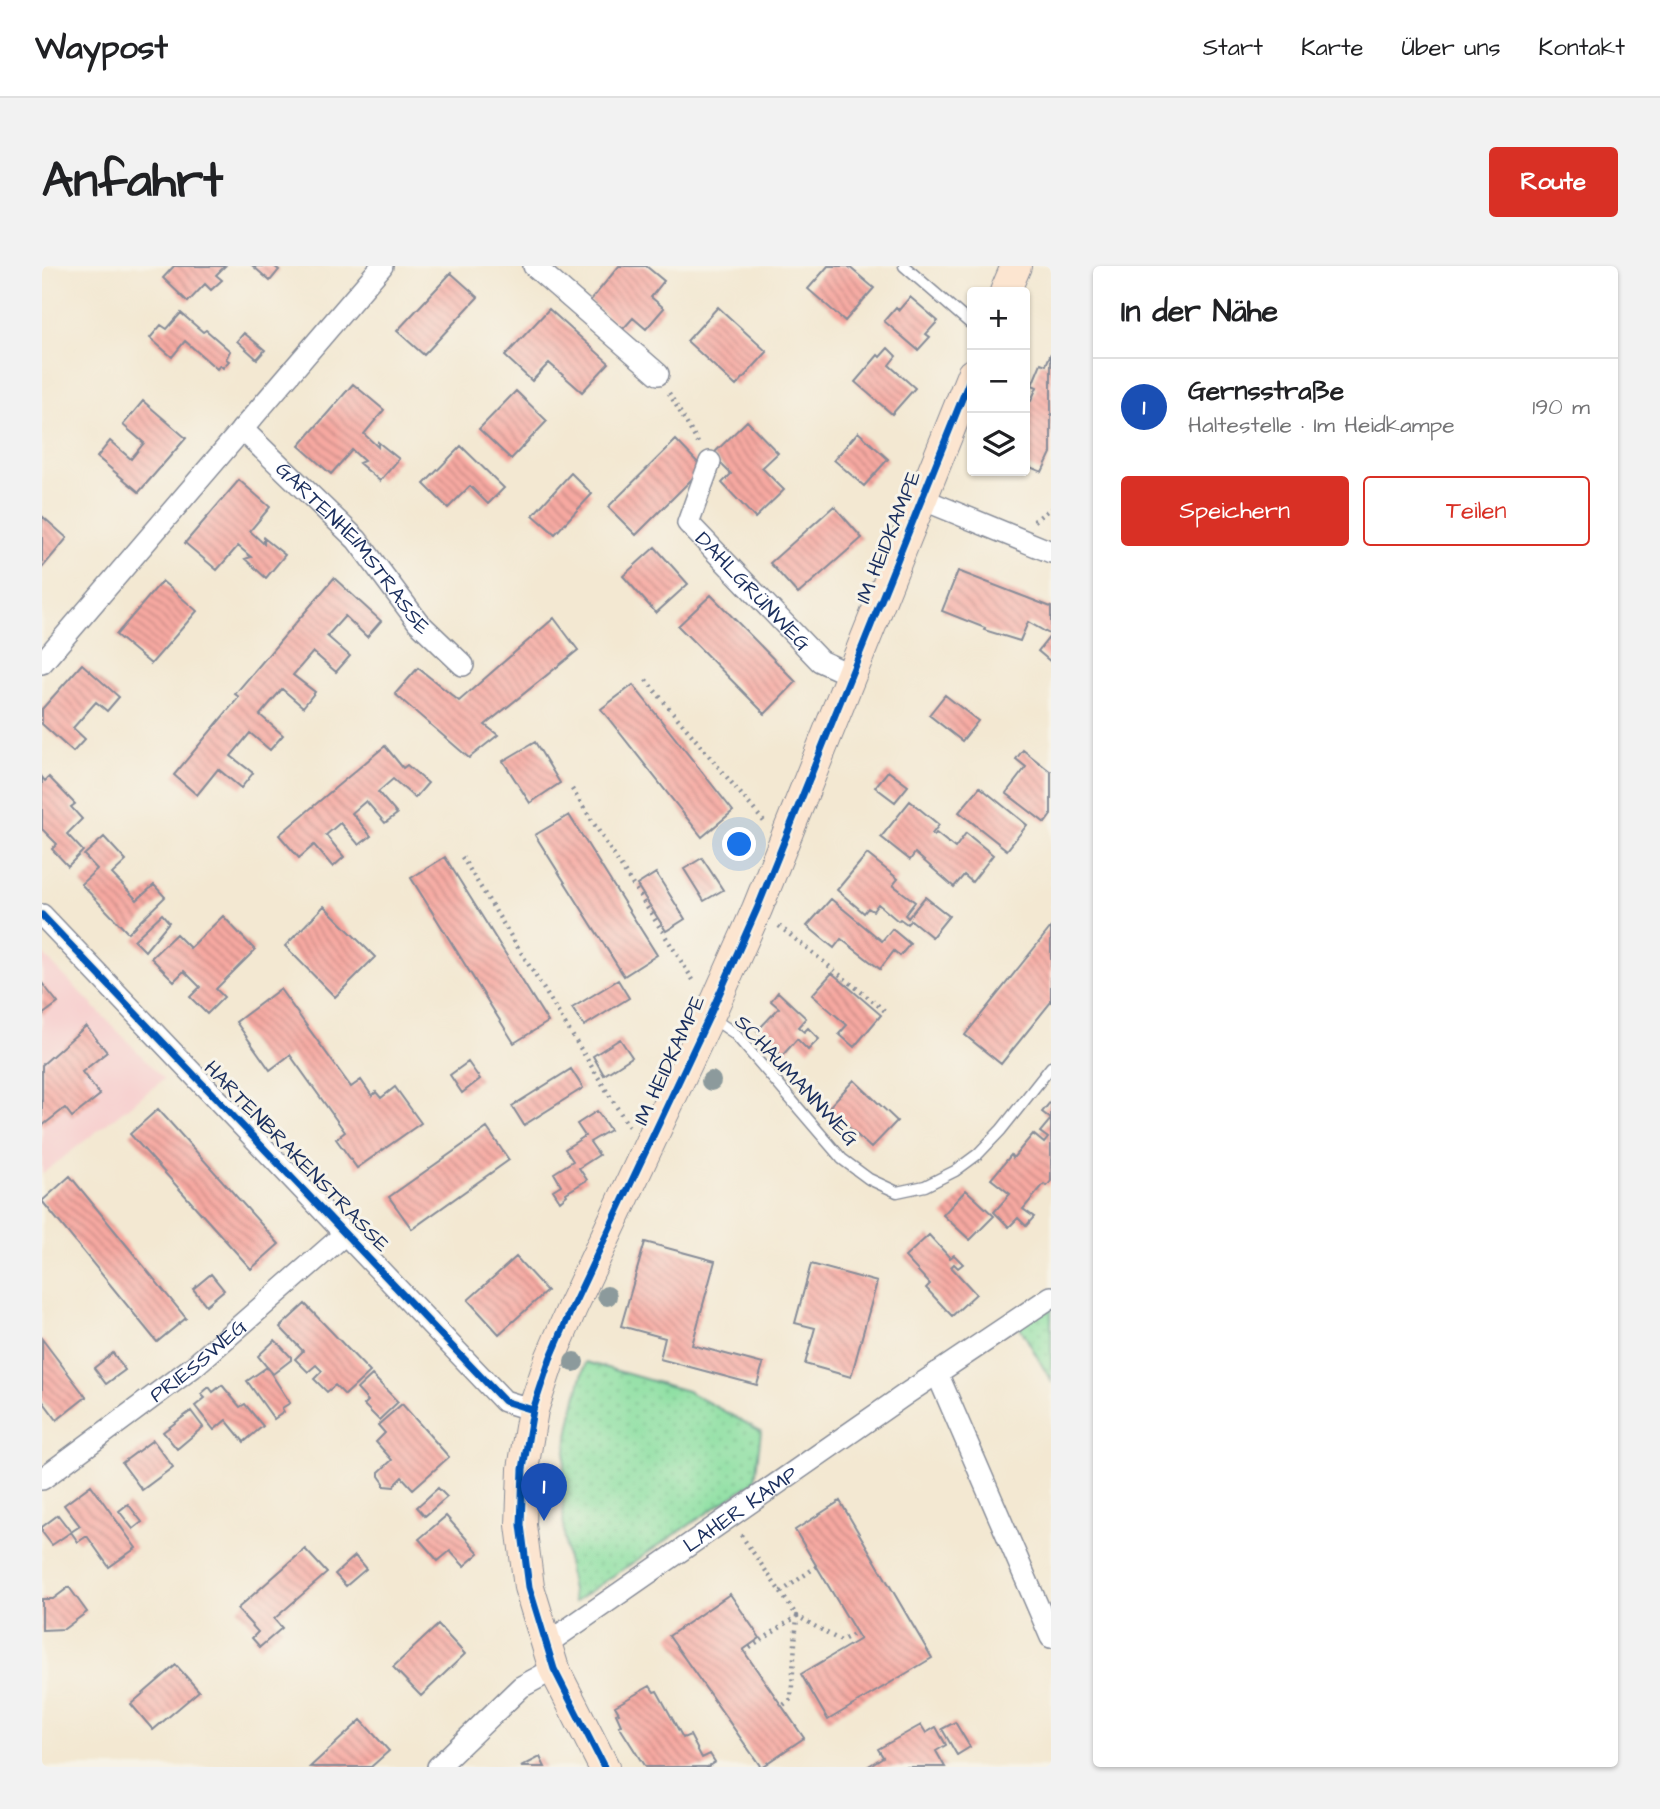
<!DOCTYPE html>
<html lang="de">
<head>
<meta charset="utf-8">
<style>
	:root { --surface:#fff; --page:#f2f2f2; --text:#202124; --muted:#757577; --line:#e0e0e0; --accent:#d93025 }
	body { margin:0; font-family:"Architects Daughter",sans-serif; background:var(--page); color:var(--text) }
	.controls { position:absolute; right:21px; top:21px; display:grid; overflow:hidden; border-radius:7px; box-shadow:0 2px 5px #0004 }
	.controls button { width:63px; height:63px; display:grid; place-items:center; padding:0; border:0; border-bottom:2px solid var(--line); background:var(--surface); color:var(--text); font:35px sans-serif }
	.you { position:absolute; left:698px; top:579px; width:24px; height:24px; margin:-18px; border:5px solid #fff; border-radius:50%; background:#1a73e8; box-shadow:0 0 0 10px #1a73e833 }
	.badge { display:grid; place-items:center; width:46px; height:46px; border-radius:50%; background:var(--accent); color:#fff; font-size:23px; font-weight:700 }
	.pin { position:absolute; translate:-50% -58px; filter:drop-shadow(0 2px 4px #0008) }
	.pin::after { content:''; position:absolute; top:37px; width:24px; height:21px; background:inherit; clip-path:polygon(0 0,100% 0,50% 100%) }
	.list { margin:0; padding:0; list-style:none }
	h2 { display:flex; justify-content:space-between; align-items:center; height:91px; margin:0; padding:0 28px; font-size:30px }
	h2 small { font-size:23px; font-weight:400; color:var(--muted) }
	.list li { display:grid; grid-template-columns:46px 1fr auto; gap:21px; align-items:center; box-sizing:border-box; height:98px; padding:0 28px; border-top:2px solid var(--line) }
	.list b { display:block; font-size:26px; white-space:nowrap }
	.list p { margin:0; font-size:23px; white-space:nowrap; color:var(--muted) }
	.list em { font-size:23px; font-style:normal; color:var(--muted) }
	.actions { display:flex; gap:14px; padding:21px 28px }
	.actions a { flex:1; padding:16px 0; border:2px solid var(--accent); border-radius:7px; text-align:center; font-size:24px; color:var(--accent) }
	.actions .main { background:var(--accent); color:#fff }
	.icon { flex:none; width:38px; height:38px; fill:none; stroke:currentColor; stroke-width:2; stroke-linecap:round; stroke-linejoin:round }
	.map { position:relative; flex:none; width:1009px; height:1501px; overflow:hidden; border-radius:7px }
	header { display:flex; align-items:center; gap:42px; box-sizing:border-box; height:98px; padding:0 35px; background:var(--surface); border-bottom:2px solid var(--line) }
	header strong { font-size:33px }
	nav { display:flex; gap:38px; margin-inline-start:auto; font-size:24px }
	.intro { display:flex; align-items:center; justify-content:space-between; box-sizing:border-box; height:168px; padding:0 42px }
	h1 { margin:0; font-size:49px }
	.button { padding:18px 32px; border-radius:7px; background:var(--accent); color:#fff; font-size:24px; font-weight:700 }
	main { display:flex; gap:42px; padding:0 42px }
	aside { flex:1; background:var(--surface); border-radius:7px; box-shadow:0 2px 5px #0004 }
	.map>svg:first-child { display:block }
	.built { fill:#f7d0cf }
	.grass { fill:url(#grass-dots); stroke:#538780; stroke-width:2 }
	.building { fill:url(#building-back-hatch) }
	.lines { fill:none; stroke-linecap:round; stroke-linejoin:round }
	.lane-casing { stroke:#878c98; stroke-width:13 }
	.street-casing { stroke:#878c98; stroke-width:24 }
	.secondary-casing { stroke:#878c98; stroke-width:32 }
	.path { stroke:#878c98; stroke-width:4.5; stroke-dasharray:2 5; stroke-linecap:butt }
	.lane { stroke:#fff; stroke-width:10 }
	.street { stroke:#fff; stroke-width:21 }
	.secondary { stroke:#fce5d0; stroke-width:30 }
	.cycleway-casing { stroke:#f7f3e8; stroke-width:11 }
	.cycleway { stroke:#0057b8; stroke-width:7 }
	.tree { fill:#8c9a9c }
	.labels { text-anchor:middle; stroke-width:6; stroke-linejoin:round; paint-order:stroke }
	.street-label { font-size:21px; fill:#1b2f5e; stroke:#f7f3e8 }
</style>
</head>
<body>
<header>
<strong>Waypost</strong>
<nav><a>Start</a><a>Karte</a><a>Über uns</a><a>Kontakt</a></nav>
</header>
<div class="intro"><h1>Anfahrt</h1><a class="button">Route</a></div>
<main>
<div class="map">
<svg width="1009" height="1501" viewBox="0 0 1009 1501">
	<defs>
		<pattern id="grass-dots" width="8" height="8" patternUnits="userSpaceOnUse" patternTransform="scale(1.75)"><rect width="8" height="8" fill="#8bdfa1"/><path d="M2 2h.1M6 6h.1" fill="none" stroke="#77c08d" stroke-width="1.8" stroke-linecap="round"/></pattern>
		<pattern id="building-back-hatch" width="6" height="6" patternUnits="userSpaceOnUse" patternTransform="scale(1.75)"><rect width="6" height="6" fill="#f7a9a1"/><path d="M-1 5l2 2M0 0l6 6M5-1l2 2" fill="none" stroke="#c78a86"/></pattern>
	</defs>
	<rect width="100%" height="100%" fill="#f7f3e8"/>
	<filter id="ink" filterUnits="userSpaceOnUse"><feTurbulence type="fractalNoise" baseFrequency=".0143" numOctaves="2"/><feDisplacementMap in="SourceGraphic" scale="14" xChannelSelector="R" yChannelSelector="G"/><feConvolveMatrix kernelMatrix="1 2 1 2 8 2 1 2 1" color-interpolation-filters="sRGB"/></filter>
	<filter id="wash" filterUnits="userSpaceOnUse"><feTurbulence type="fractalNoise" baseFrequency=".00686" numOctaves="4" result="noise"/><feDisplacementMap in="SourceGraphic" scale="28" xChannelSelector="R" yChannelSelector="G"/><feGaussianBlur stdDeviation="1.57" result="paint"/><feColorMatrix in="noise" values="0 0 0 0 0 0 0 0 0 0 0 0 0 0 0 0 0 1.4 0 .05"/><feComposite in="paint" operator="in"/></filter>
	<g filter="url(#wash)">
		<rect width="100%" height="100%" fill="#f3e8d2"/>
		<!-- built -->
		<path class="built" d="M0,687L122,813L0,908Z"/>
		<!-- grass -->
		<path class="grass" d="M1009,1031V1115L974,1054Z
			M544,1096L645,1125L719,1165L713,1215L532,1336C514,1246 517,1184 544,1096Z"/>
		<g id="blocks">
			<!-- building -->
			<path class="building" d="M132,0H183L174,9L180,14L169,24L163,18L146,36L121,12Z
				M211,0H232L237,4L228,15Z
				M577,0H604L622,15L609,31L622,42L604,63L591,52L581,63L548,35Z
				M786,0H806L832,22L803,55L766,23Z
				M409,7L436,31L382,89L355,65Z
				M868,31L896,55L884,68L888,71L876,84L842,55L854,41L857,44Z
				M676,41L725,86L694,120L645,75Z
				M507,43L567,97L540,126L507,97L490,115L463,90Z
				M139,47L161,66L164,64L188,85L184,93L187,95L181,102L178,99L175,103L143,75L130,91L108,72L119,59L125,63Z
				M202,67L223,84L215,93L195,75Z
				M846,82L854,90L847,99L873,122L850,148L813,116L836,89L838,91Z
				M1009,87V187L1000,206L983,199V136L984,133L989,135L995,121L990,119L999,97L1004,99Z
				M311,118L342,144L322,168L336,181V176L357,193L338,215L317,197L322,195L310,184L289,208L257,180Z
				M474,125L505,155L469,193L437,163Z
				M101,135L144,172L97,226L55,191L68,175L89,193L102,177L81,159Z
				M705,155L736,187L720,202L742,224L713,252L680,217L689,208L670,189Z
				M816,166L846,193L822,220L792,194Z
				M634,174L661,202L594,269L566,241Z
				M419,180L462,222L446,238L428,220L406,242L382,218Z
				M529,207L550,228L513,268L491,249Z
				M197,214L228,241L208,265L222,278V272L243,289L224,312L203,293L209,291L196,280L175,304L143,277Z
				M792,240L820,272L756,328L728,297Z
				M0,250L25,272L0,302Z
				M613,281L646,318L614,347L581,310Z
				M916,305L1009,341V396L996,385L1009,369L986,356L978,375L942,364L943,362L900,345Z
				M292,312L339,355L325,371L303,350L285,370L308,390L294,406L271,386L251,409L273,426L261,441L240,423L218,449L241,469L228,484L208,467L189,490L211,507L199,522L176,503L155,529L132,509L197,431L193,428Z
				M120,315L155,345L109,398L74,369Z
				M669,329L754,416L723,448L636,360Z
				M512,352L536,384L443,459L456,469L427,492L353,428L376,402L417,435Z
				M40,398L77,431L65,445L54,436L31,462L43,473L31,486L0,458V443Z
				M591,419L691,545L660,571L559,443Z
				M903,429L936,455L920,475L887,449Z
				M493,476L518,517L488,537L461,495Z
				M343,480L361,502L365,499L386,517L373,532L351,513L336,526L355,548L343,557L324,535L310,547L329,570L317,579L298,557L284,569L302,591L291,601L272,579L257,592L237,569Z
				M981,484L1009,506V549L1003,557L964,527L984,501L974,493Z
				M846,505L866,520L853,536L833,521Z
				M0,511L3,515L7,511L33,538L29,541L40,553L25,568L41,585L26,600L10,583L15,578L0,563Z
				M938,521L985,559L965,584L917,546Z
				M868,535L897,559L890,568L892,570L894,567L913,582L924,567L951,589L930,616L922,609L912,621L873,587L868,594L839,571Z
				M527,549L615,689L582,710L493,569Z
				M62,571L84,595L70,608L95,634L112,619L123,631L86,667L39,618L55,603L42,589Z
				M825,588L856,613L851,619L873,636L863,649L866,652L883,631L907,650L890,671L869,654L865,658L858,653L856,655L836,638L831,645L826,642L822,647L795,624Z
				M403,591L506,756L472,777L369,612Z
				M660,592L681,624L662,635L642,603Z
				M614,607L643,653L624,665L595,619Z
				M789,633L840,675L850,663L868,678L858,690L852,685L838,703L799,673L792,682L765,660Z
				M282,640L333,691L293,731L243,680Z
				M120,648L127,656L103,685L92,674Z
				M181,650L213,684L174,723L182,731L165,748L148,731L158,721L142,705L132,715L109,692L134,668L148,682Z
				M1009,661V736L959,798L923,769Z
				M790,707L839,749L812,781L797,768L805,759L770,729Z
				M576,714L587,732L542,760L530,742Z
				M0,717L16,737L0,749Z
				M238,723L309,821L319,814L330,830L334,826L339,832L353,821L379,857L315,902L294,873L303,866L248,789L228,804L194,756Z
				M736,726L764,752L756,761L762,766L766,762L777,773L766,784L755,773L740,790L715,765L737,742L729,735Z
				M44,760L65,786L40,806L58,829L30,851L23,842L0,860V799Z
				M578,773L590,791L562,809L551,790Z
				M426,796L438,813L420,827L408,809Z
				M529,803L541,822L482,859L470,840Z
				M812,814L855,855L829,882L786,842Z
				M1009,835V915L1005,920L1002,918L981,943L992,951L984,960L976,952L967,961L952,946L968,928L949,913L969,889L971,892L991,868L1002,877L1006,872L998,866L1009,853L1000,846Z
				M116,843L237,978L209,1003L88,868Z
				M555,845L568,864L548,876L557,889L537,902L545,914L524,927L525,929L518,935L511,924L519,919L512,907L531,895L523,883L543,870L535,858Z
				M445,862L467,894L370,963L347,931Z
				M28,910L144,1052L115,1076L0,935Z
				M924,924L952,950L928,974L901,949Z
				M887,969L908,992L912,989L921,998L916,1002L912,998L909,1001L934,1028L910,1050L884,1022L888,1018L863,991Z
				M603,976L673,995L650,1079L721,1098L715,1119L618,1093L623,1072L579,1060Z
				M474,991L505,1025L457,1068L426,1034Z
				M769,998L835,1016L809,1111L763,1098L773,1062L753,1057Z
				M169,1008L182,1024L164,1039L151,1023Z
				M263,1038L328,1106L303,1129L293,1119L285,1126L272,1113L280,1105L274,1099L266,1106L253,1093L261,1085L238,1061Z
				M0,1073L44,1131L15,1154L0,1134Z
				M233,1074L249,1091V1094L231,1108L225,1101L248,1137L240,1142L242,1146L232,1153L205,1115L225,1101L216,1090Z
				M71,1087L83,1104L64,1118L52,1102Z
				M330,1109L356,1136L337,1154L322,1139L326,1135L315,1123Z
				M180,1119L198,1141L203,1138L221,1160L202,1176L184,1154L172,1164L153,1140L163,1132L159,1128L167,1121L171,1126Z
				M360,1138L407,1191L371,1223L360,1211L353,1218L352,1221L342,1220V1217L337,1210V1206L350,1194L334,1176L343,1167L336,1159Z
				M149,1145L161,1161L135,1183L121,1166Z
				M111,1174L131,1201L100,1224L80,1197Z
				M49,1219L94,1282L67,1301L45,1270L36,1276L29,1266L38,1260L22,1239Z
				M396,1222L405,1231L383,1250L375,1241Z
				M798,1235L890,1392L786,1454L759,1408L818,1373L753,1264Z
				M86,1238L100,1256L91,1263L77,1245Z
				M16,1249L29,1266L10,1279L0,1266V1261Z
				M404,1250L437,1287L422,1300L408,1285L396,1295L377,1273Z
				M263,1283L285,1307L232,1353L240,1362L218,1381L210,1372L216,1366L195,1343Z
				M313,1290L324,1303L304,1320L293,1308Z
				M27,1321L45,1346L22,1363L0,1364V1333H11Z
				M688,1328L718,1372L701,1384L762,1472L719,1501L627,1370Z
				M396,1359L423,1388L379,1430L351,1401Z
				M134,1399L157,1425L111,1464L89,1438Z
				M608,1420L612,1426L615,1425L641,1472L648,1469L660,1492L668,1488L673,1496L665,1501H603L577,1460L579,1459L574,1448L577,1447L573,1440Z
				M319,1454L347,1485L329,1501H268Z
				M913,1456L928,1481L915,1489L900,1463Z
				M879,1459L884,1467L894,1461L904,1479L894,1485L903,1501H825L841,1491L836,1483Z
				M498,1491L503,1501H479Z"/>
		</g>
	</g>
	<g filter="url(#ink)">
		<use href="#blocks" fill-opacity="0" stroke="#878c98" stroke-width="2"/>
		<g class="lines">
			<!-- lane casing -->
			<g class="lane-casing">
				<path id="lane" d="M862,0L930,59
					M670,752L692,767L800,893L827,913L855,926L883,920L913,905L936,888L959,864L1009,801"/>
			</g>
			<!-- street casing -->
			<g class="street-casing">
				<g id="street">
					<path d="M492,0L616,108"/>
					<path id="s1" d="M200,163L315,274L376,356L421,399"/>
					<path id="s2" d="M668,196L646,257L778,395L809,409"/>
					<path d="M880,233L1009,286"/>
					<path d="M0,397L340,0"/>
					<path d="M0,649L462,1135L491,1144"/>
					<path d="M895,1107L1009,1371"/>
					<path id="s3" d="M0,1213L151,1101L304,967"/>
					<path id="s4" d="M503,1379L864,1128L1009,1031"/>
					<path d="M396,1501L479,1421L512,1403"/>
				</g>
			</g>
			<!-- secondary casing -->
			<g class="secondary-casing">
				<path id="secondary" d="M963,26L974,0
					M562,1501L512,1403L487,1321L479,1259L481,1203L491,1144L508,1093L530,1042L667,751L715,643L930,108"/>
			</g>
			<!-- path -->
			<path class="path" d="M627,127L656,177
				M992,255L1009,242
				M604,414L723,557
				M530,523L653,717
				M420,591L587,861
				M737,660L843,745
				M699,1269L755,1350L749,1433L740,1440
				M739,1326L775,1300
				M702,1386L755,1350L799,1375L814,1367"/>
			<!-- lane -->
			<use href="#lane" class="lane"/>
			<!-- street -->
			<use href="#street" class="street"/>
			<!-- secondary -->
			<use href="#secondary" class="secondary"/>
			<!-- cycleway casing -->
			<g class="cycleway-casing">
				<path id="cycleway" d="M0,649L462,1135L491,1144
					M562,1501L512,1403L487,1321L479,1259L481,1203L491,1144L508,1093L530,1042L667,751L715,643L930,108"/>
			</g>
			<!-- cycleway -->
			<use href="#cycleway" class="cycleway"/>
		</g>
		<!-- trees -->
		<g class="tree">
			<circle cx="669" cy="815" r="10"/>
			<circle cx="565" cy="1030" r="10"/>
			<circle cx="532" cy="1096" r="10"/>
		</g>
	</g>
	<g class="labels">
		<!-- street labels -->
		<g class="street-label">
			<text transform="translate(846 271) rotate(-68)" y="7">IM HEIDKAMPE</text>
			<text dy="7" stroke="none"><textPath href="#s1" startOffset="163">GARTENHEIMSTRASSE</textPath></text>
			<text dy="7" stroke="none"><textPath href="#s2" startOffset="159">DAHLGRÜNWEG</textPath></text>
			<text transform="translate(627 794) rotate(-65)" y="7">IM HEIDKAMPE</text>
			<text transform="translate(755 814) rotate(47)" y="7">SCHAUMANNWEG</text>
			<text transform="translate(255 890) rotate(46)" y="7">HARTENBRAKENSTRASSE</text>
			<text dy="7" stroke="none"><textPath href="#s3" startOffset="196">PRIESSWEG</textPath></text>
			<text dy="7" stroke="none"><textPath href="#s4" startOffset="238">LAHER KAMP</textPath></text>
		</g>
	</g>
</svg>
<div class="controls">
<button>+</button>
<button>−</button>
<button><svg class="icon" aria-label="layers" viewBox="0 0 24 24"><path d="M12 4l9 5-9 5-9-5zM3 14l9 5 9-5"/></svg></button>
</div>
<div class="you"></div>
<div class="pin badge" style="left:502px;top:1255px;background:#1a4fb4">1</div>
</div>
<aside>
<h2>In der Nähe<small></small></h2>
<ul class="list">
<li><span class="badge" style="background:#1a4fb4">1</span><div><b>Gernsstraße</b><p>Haltestelle · Im Heidkampe</p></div><em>190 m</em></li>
</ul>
<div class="actions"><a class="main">Speichern</a><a>Teilen</a></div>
</aside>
</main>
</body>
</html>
